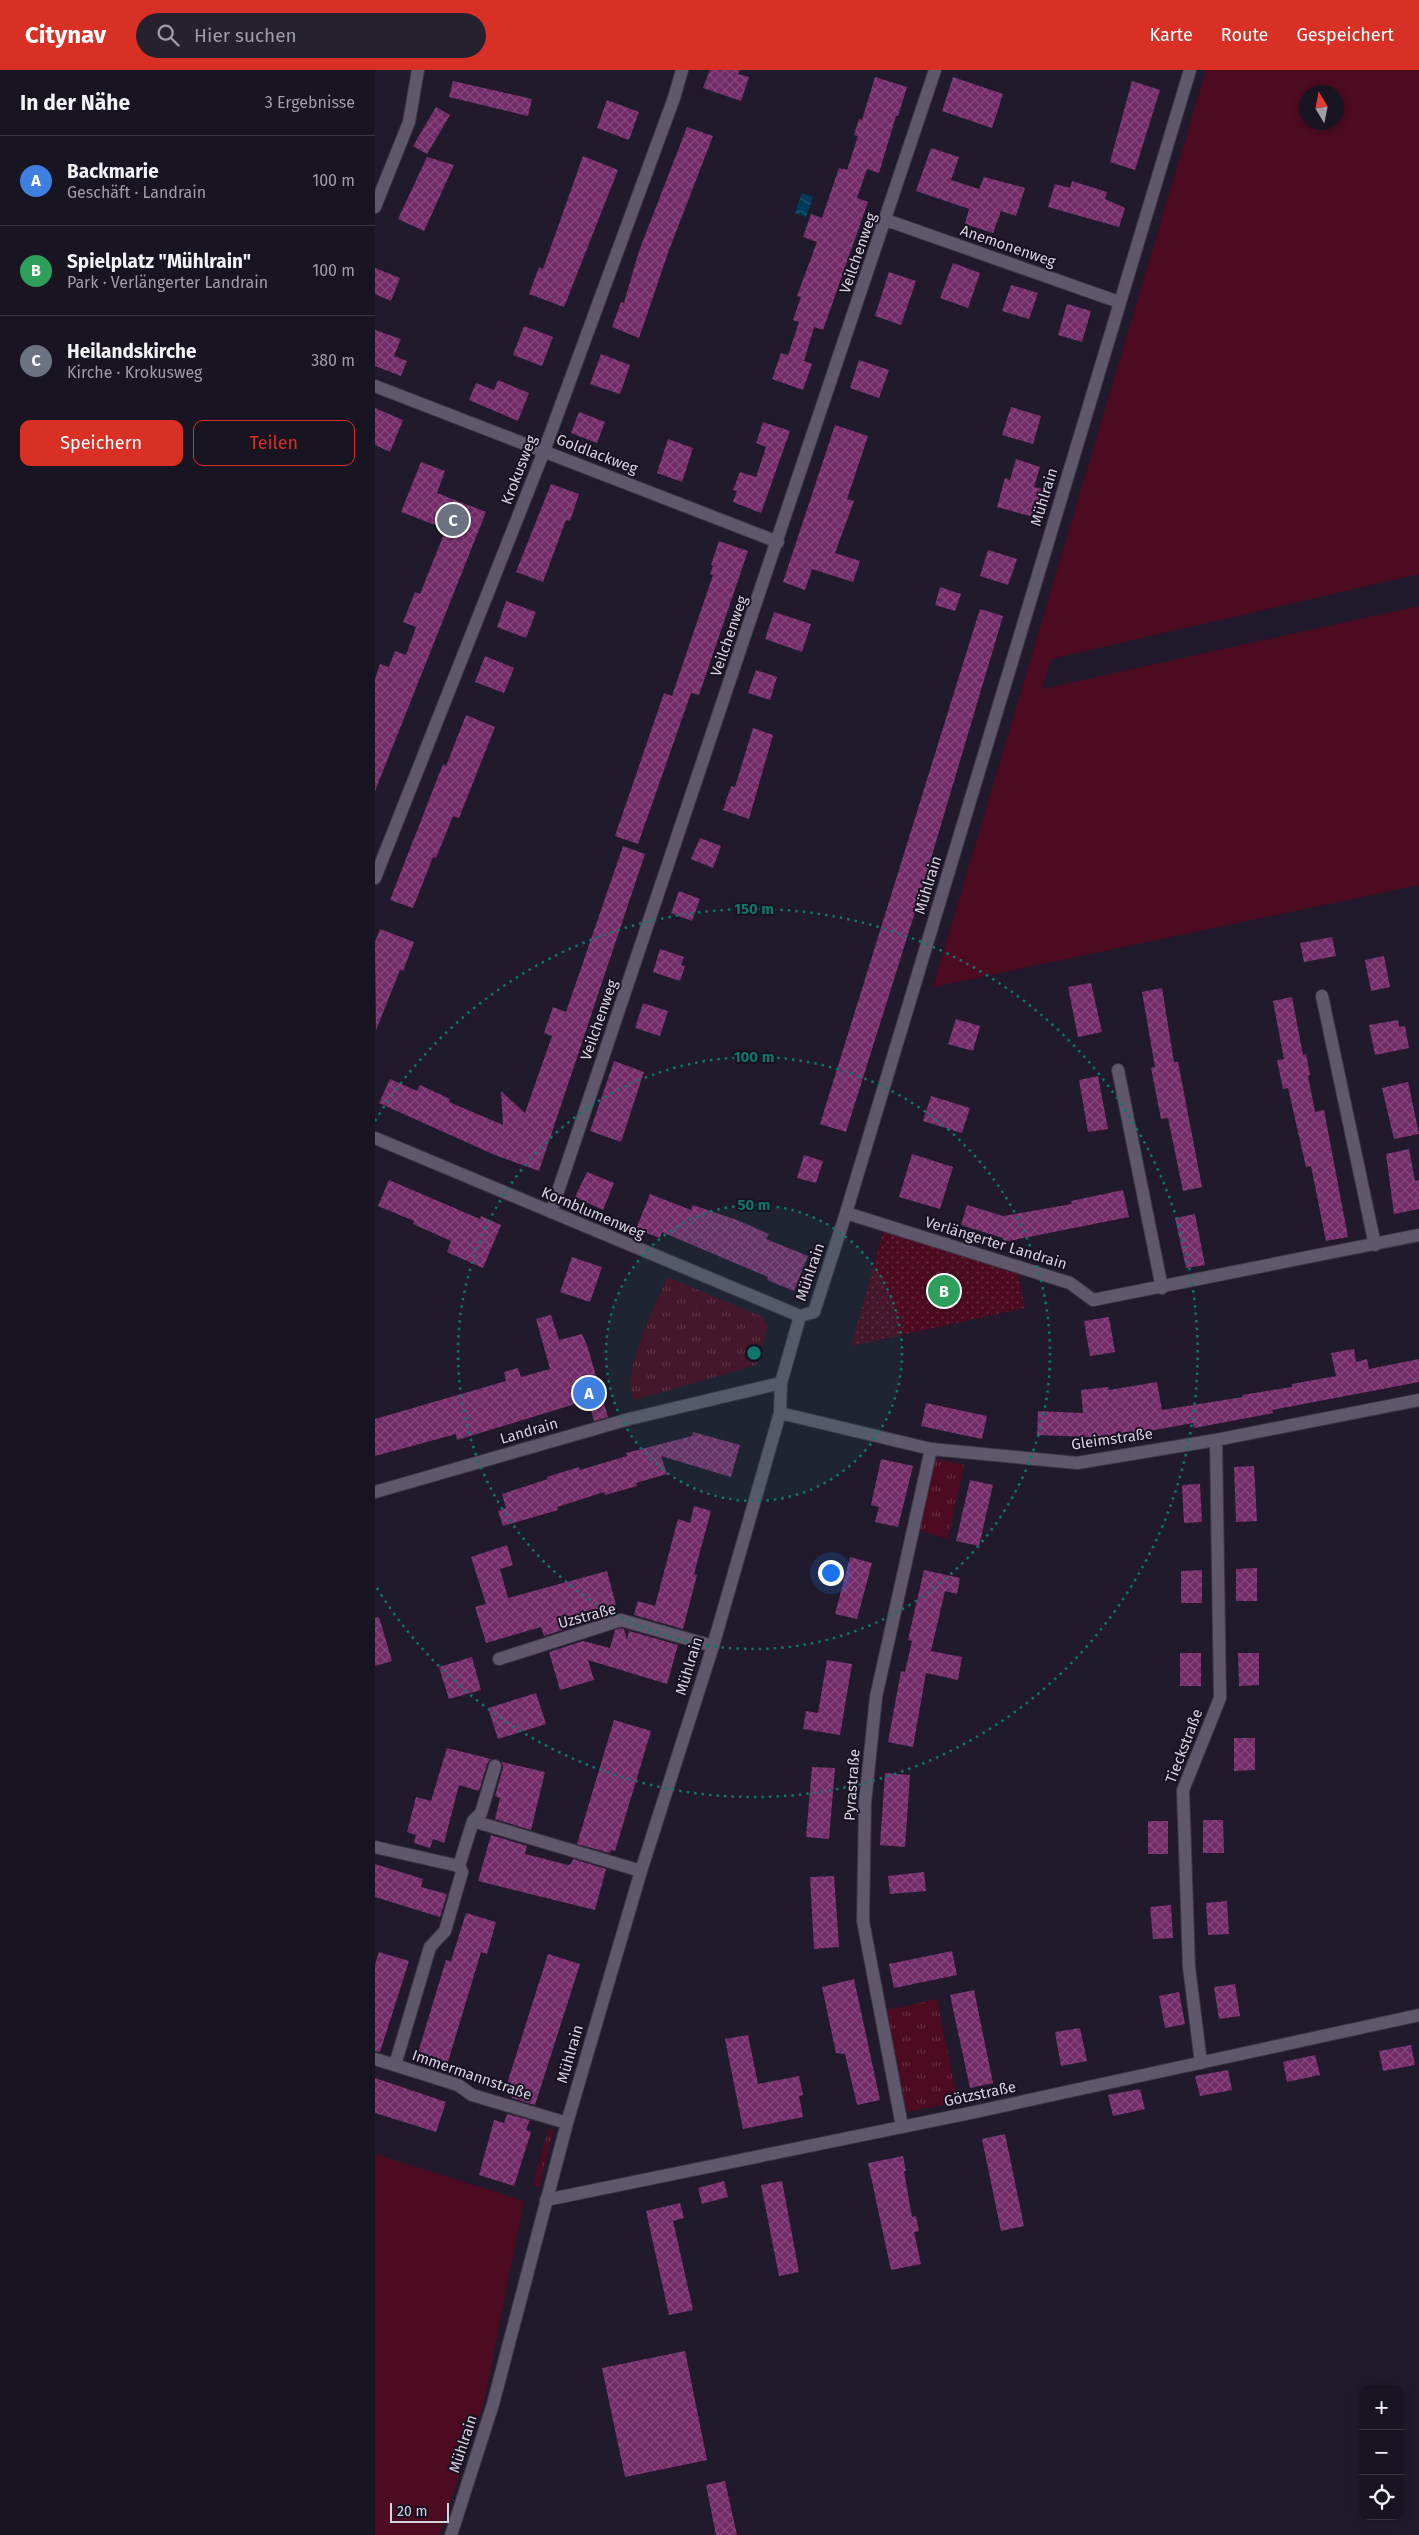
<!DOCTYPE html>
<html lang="de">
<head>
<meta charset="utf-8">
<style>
	:root { --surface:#191421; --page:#26212e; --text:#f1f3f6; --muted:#9f9ea5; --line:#37333f; --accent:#d93025 }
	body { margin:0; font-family:"Fira Sans",sans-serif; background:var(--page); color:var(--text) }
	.controls { position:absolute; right:15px; bottom:15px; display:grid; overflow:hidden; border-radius:10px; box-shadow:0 2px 8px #0003 }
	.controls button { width:45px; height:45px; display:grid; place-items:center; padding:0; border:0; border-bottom:1px solid var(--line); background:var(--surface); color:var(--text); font:25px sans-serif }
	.compass { position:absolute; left:924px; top:15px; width:45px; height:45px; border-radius:50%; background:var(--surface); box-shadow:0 2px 8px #0003; rotate:350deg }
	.scale { position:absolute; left:15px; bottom:12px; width:59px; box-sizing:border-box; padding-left:5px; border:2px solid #d6d2de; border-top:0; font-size:14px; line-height:18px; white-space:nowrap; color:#d6d2de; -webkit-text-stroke:4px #181122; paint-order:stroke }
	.you { position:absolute; left:455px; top:1502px; width:18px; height:18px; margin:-12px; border:4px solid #fff; border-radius:50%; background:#1a73e8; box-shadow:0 0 0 8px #1a73e833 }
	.badge { display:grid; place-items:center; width:32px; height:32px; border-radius:50%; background:var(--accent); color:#fff; font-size:16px; font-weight:700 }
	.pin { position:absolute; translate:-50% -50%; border:2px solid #fff; box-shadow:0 1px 5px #0006 }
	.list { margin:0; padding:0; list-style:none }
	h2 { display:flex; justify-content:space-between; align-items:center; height:65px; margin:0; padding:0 20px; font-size:21px }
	h2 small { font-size:16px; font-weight:400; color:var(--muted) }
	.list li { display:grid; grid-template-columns:32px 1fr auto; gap:15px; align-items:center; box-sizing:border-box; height:90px; padding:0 20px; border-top:1px solid var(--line) }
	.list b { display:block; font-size:19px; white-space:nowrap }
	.list p { margin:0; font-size:16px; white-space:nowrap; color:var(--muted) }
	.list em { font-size:16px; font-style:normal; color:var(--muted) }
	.actions { display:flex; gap:10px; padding:15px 20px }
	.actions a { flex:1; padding:11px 0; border:1px solid var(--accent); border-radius:10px; text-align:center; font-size:18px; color:var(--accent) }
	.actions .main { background:var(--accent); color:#fff }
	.icon { flex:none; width:28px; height:28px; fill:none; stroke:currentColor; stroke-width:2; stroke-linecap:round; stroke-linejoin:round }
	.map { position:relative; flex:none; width:1044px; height:2465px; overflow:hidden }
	header { display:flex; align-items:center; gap:30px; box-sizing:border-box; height:70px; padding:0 25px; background:var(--accent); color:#fff }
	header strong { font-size:24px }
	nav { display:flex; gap:28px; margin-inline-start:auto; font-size:18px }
	.search { width:350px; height:45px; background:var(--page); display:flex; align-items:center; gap:12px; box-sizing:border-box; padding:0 18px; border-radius:28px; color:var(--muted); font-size:19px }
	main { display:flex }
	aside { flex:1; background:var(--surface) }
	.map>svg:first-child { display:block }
	.grass { fill:url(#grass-tufts) }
	.park { fill:url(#park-dots) }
	.garden { fill:#4c0b21; fill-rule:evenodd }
	.water { fill:url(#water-waves) }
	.building { fill:url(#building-cross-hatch) }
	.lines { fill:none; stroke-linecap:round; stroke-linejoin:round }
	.minor-casing { stroke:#3c3644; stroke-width:14 }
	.minor { stroke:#5f576c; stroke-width:12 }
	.ring { fill:none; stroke:#0f766e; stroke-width:2.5; stroke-dasharray:2.5 5 }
	.labels { text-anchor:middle; stroke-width:4; stroke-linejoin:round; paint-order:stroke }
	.street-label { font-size:15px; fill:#d6d2de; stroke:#181122 }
	.centre { fill:#0f766e; stroke:#181122; stroke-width:2.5 }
	.ring-label { font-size:15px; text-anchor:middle; font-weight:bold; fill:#0f766e; stroke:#181122; stroke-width:4; stroke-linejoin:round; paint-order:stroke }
</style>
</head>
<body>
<header>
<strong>Citynav</strong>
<div class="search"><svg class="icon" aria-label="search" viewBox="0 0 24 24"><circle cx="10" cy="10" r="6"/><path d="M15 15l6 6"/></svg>Hier suchen</div>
<nav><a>Karte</a><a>Route</a><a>Gespeichert</a></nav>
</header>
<main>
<aside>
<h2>In der Nähe<small>3 Ergebnisse</small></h2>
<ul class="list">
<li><span class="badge" style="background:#3f7fe0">A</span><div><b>Backmarie</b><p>Geschäft · Landrain</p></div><em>100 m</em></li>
<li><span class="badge" style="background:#2e9e5b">B</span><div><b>Spielplatz &quot;Mühlrain&quot;</b><p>Park · Verlängerter Landrain</p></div><em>100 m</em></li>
<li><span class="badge" style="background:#6b7280">C</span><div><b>Heilandskirche</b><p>Kirche · Krokusweg</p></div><em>380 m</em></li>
</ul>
<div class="actions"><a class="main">Speichern</a><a>Teilen</a></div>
</aside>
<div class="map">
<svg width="1044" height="2465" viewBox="0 0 1044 2465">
	<defs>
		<pattern id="grass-tufts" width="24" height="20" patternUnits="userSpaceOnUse" patternTransform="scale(1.25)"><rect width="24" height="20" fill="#4c0b21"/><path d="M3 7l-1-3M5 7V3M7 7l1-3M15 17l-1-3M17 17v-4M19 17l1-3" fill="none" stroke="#652e41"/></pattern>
		<pattern id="park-dots" width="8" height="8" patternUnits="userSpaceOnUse" patternTransform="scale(1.25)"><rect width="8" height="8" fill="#4c0b21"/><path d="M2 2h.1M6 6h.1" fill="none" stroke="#652e41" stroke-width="1.8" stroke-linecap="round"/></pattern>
		<pattern id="water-waves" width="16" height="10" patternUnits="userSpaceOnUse" patternTransform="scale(1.25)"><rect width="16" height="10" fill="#003c59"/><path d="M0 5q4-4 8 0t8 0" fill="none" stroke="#245770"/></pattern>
		<pattern id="building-cross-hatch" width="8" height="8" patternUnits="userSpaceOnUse" patternTransform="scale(1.25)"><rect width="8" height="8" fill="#722b67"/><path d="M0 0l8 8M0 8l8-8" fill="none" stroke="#85497c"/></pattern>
	</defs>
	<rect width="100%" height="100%" fill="#211a2c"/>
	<!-- grass -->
	<path class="grass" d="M292,1207L388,1247L393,1258L381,1295L260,1330C241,1314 284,1227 292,1207Z
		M561,1389L589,1395L573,1469L543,1460Z
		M562,1929L583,2032L532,2042L512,1940Z
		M174,2057L178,2062L164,2117L158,2115Z"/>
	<!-- park -->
	<path class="park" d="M509,1160L643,1204L650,1238L476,1276Z"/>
	<!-- garden -->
	<path class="garden" d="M831,0H1044V504L676,589L667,619L1044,536V815L558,917ZM932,22H962V52H932Z
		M0,2084L149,2131L109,2332L64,2465H0Z"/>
	<!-- water -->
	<path class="water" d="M427,123L438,127L431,147L420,143Z"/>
	<!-- building -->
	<path class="building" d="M335,0H365L363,4L374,7L366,31L328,18Z
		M500,7L532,17L523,46H521L504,103L492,99L482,128L493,132L448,260L439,257L429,291L437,294L428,320L397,309L406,283L413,285L424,252L418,250L426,227L422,226L442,172L428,167L436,144L447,148L464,98L472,100L483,66L479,65L484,49L487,50Z
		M578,7L628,24L617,58L567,41Z
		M78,11L157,29L153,46L74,27Z
		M757,11L785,20L760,100L735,92Z
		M232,30L264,42L254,70L222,58Z
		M61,37L75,45L52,84L38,76Z
		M312,57L338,66L294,180L264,268L237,257L246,232L249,233L264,181Z
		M556,78L584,87L576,110L604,119L609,107L650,118L641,146L626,141L618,163L590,154L594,139L541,121Z
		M208,86L243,100L189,237L154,224L164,197L168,199Z
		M52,87L79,95L49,161L23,149Z
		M697,111L732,122L730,129L750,138L744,157L673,137L680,114L695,118Z
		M578,193L605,203L593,238L565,228Z
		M0,198L25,208L16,231L0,224Z
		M514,202L541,211L526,255L500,246Z
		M636,215L663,223L654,249L627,241Z
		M692,234L716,241L707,272L683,265Z
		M149,256L178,267L167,296L138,285Z
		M0,260L26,269L19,286L32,291L26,306L0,296Z
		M226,284L255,295L245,324L215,314Z
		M484,290L514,300L504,328L475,318Z
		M123,310L154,323L143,351L94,330L101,313L119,320Z
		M636,337L666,346L658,374L627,365Z
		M0,338L28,350L15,382L0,375Z
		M204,342L230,352L222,373L196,363Z
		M388,352L415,361L386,443L358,432L362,421L358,420L365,402L381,407L391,377L381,373Z
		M460,355L493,366L472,429L479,431L460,483L485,491L478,512L437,499L430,520L408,512Z
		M293,369L318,378L307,412L282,403Z
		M641,389L665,397L659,417L667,419L659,447L622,437L630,408L635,410Z
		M46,392L70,401L62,423L111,442L0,721V609L5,594L14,597L20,581L31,585L41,557L28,552L40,522L45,524L71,459L26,442Z
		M176,414L204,424L195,451L191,450L168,512L141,502Z
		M344,471L373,481L324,625L316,623L263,774L240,766L289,623L297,626L338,505L335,504L338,496L336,495Z
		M613,480L642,489L633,515L605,506Z
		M565,517L586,524L580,541L560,535Z
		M131,531L161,542L151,568L122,557Z
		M605,539L628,546L541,839L471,1062L445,1054Z
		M399,542L436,554L427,582L390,569Z
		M110,586L139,598L129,623L100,612Z
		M381,600L402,607L395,630L373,623Z
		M91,645L120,657L84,748L78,746L61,788L58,787L38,838L15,830L68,694L71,696Z
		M378,658L398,665L374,749L348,740L356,716L360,717Z
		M325,768L346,776L338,798L316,789Z
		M248,776L270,784L164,1101L120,1085L4,1033L15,1009L42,1021L45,1015L75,1029L74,1032L128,1055L126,1021L150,1043L177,966L169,963L178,937L191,942Z
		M304,821L325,829L317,851L296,843Z
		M5,859L39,872L28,901L25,900L1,960L0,872Z
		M957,867L961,886L929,892L925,873Z
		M285,879L309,887L306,895L310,896L305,911L278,902Z
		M1009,886L1015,917L996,921L990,890Z
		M716,913L727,962L703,967L693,917Z
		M787,918L799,992H803L827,1117L808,1121L793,1048L786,1049L776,998L780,997L767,922Z
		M917,927L928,985L931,984L935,1005L933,1006L940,1042L949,1040L973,1167L951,1171L936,1096L931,1097L913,1018L908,1019L902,990L909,989L898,931Z
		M268,933L293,941L285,966L260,958Z
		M581,949L605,956L598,981L573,974Z
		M1023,950L1024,957L1030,956L1034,978L1000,985L994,955Z
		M239,991L269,1002L246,1072L215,1061Z
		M723,1006L733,1059L713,1062L704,1010Z
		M1033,1012L1044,1064L1019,1069L1007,1018Z
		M556,1026L595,1038L587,1063L548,1051Z
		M1034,1079L1040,1111L1044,1110V1139L1019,1144L1011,1084Z
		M537,1084L578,1097L565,1139L524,1127Z
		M429,1085L448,1091L441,1113L422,1108Z
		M212,1102L239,1113L228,1140L200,1127Z
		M14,1110L105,1149L106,1146L126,1155L108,1198L72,1182L76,1171L38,1154L39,1151L3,1136Z
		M748,1120L754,1147L629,1172L628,1168L586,1155L592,1135L628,1146L697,1134L696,1131Z
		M275,1124L316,1140L318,1135L362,1150L394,1164L391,1169L433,1186L419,1221L392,1210L393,1207L287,1162L285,1168L261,1159Z
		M820,1144L830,1195L811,1198L800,1148Z
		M197,1187L227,1197L215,1232L185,1222Z
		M176,1245L184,1270L207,1264L212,1275L233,1347L219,1351L213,1330L82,1370L81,1364L0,1386V1349L131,1311L129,1302L143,1298L146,1307L175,1299L161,1249Z
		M734,1247L740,1282L715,1286L709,1251Z
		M979,1279L981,1292L992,1289L994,1299L1044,1289V1312L897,1340L898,1343L819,1358L818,1353L763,1363L716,1367L662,1365L663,1341L708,1343L706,1320L733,1317L734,1320L782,1312L787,1340L868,1327L867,1325L917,1317V1314L961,1306L956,1283Z
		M551,1333L612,1346L607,1369L546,1356Z
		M318,1362L365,1375L356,1407L286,1386L292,1404L261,1413L262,1416L230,1425L229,1422L182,1437L183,1440L128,1456L123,1441L131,1438L127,1424L173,1409L172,1407L204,1397L205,1400L252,1386L251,1383L317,1366Z
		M506,1389L538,1396L523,1457L500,1452L504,1437L496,1435Z
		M879,1396L882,1451L861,1452L859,1397Z
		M595,1410L618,1415L604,1476L581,1471Z
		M825,1414L827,1452L809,1453L807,1415Z
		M319,1436L336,1441L319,1504L322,1505L308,1559L259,1545L263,1531L280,1536L303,1449L315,1453Z
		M132,1475L138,1495L125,1499L133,1528L232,1501L241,1535L200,1547L202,1555L169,1566L166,1557L111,1573L100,1537L111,1534L96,1487Z
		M475,1487L497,1493L482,1549L460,1544Z
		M882,1498V1531H861V1499Z
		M549,1500L585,1508L582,1524L570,1521L556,1581L587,1587L583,1610L551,1603L538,1677L513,1672L526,1601L530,1602L537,1571L533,1570Z
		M827,1500V1533H806V1501Z
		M4,1547L17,1591L0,1596V1548Z
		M246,1558L249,1559L252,1570L254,1561L303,1575L292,1614L213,1590L219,1610L185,1620L174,1582L208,1571L235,1578L240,1560Z
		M805,1583H826V1616H805Z
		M863,1583H884V1615L864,1616Z
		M97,1587L106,1620L74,1629L64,1597Z
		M452,1590L477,1594L465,1665L428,1659L431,1641L443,1643Z
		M161,1623L171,1654L123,1669L113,1638Z
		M239,1650L276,1661L240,1781L236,1780L235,1783L202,1774Z
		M859,1668H880V1700L859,1701Z
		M72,1678L116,1689L112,1694L104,1721L84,1715L69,1773L58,1769L55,1778L39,1773L41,1765L32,1762L41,1727L56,1731Z
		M127,1692L170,1702L156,1760L120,1749L125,1728L120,1726L128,1698Z
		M437,1697L460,1698L454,1769L431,1767Z
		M510,1703L535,1705L530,1777L505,1775Z
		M828,1750H848L849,1783H828Z
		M773,1751H793V1784H773Z
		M116,1765L152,1776L150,1784L193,1795L196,1794L198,1789L231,1799L220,1840L103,1811Z
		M0,1794L48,1809L46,1817L72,1824L65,1847L0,1827Z
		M549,1802L551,1821L515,1824L513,1806Z
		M459,1806L464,1877L439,1879L435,1807Z
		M852,1831L854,1864L833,1865L831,1833Z
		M796,1835L798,1868L778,1869L775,1837Z
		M91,1843L121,1852L112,1884L106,1882L72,1995L42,1986L71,1890L76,1891Z
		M577,1881L582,1905L519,1918L514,1894Z
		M4,1882L34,1891L5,1982L0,1981V1895Z
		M173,1884L205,1894L160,2035L137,2028L140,2019L131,2017Z
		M479,1909L505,2030L482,2035L470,1984L461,1983L447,1917Z
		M860,1914L865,1946L844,1949L839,1917Z
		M599,1920L618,2013L595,2018L575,1925Z
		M804,1922L810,1954L790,1958L784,1926Z
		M705,1958L712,1991L686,1996L680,1962Z
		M373,1965L383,2014L424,2006L428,2025L424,2026L428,2047L368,2059L350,1969Z
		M1036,1975L1040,1995L1008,2001L1004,1981Z
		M940,1985L945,2005L912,2012L908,1992Z
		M853,2000L857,2020L825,2026L820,2006Z
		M0,2008L71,2032L61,2062L0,2043Z
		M765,2019L770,2039L738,2046L733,2025Z
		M132,2044L155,2050L151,2060L156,2062L139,2116L104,2105L119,2050L129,2053Z
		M630,2064L649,2156L626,2161L607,2069Z
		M528,2086L531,2101H529L537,2147L541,2146L544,2161L539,2162L546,2194L516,2200L493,2093Z
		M349,2111L353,2127L327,2134L323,2118Z
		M407,2111L424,2202L404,2206L386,2115Z
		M305,2133L309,2148L298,2151L318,2240L294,2245L271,2141Z
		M310,2281L332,2390L250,2407L227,2298Z
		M350,2411L362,2465H341L331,2415Z"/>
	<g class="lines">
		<!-- minor casing -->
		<g class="minor-casing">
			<path id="minor" d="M0,137L34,52L43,0
				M511,150L744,232
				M0,316L403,472
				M0,808L169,381L299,28L307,0
				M947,926L1000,1175
				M743,1000L787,1218
				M0,1068L425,1246
				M176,1142L560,0
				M471,1143L695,1213L718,1230L1044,1165
				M425,1246L439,1242L471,1143L815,0
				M405,1343L556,1379L702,1393L841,1370L1044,1330
				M0,1422L254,1349L406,1313
				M124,1589L246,1550L338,1576
				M98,1751L106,1743L120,1696
				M0,1777L84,1796
				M0,1989L83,2015L97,2025L192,2053
				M826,1993L814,1897L808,1720L845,1628L841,1370
				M20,1995L55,1877L70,1861L87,1802L84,1796L98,1751L266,1801
				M527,2056L488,1851L490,1733L501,1627L556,1379
				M171,2130L595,2043L1044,1945
				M76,2465L118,2334L192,2053L266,1801L338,1576L405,1343L406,1313L425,1246"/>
		</g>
		<!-- minor -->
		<use href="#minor" class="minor"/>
	</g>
	<!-- distance rings -->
	<circle cx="379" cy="1283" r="148" fill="#0f766e" fill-opacity=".12"/>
	<g class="ring">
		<circle cx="379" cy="1283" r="148"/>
		<circle cx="379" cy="1283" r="296"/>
		<path d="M0 1051A444 444 0 1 1 0 1515"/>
	</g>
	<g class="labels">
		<!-- street labels -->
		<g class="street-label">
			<text transform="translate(633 176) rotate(19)" y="5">Anemonenweg</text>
			<text transform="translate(483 183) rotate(-71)" y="5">Veilchenweg</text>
			<text transform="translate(222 384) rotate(21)" y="5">Goldlackweg</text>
			<text transform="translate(144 400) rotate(-69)" y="5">Krokusweg</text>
			<text transform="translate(669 427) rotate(-73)" y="5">Mühlrain</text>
			<text transform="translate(354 566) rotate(-71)" y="5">Veilchenweg</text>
			<text transform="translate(553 815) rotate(-73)" y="5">Mühlrain</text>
			<text transform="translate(224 950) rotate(-71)" y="5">Veilchenweg</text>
			<text transform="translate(218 1143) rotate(23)" y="5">Kornblumenweg</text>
			<text transform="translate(621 1173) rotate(17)" y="5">Verlängerter Landrain</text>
			<text transform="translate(435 1202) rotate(-71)" y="5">Mühlrain</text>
			<text transform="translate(154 1361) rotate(-16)" y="5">Landrain</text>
			<text transform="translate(737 1369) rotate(-8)" y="5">Gleimstraße</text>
			<text transform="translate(212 1546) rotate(-15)" y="5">Uzstraße</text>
			<text transform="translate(314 1596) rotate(-73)" y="5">Mühlrain</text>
			<text transform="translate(809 1676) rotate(-69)" y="5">Tieckstraße</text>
			<text transform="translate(477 1715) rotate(-86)" y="5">Pyrastraße</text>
			<text transform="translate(195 1984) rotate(-74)" y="5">Mühlrain</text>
			<text transform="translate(97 2005) rotate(19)" y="5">Immermannstraße</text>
			<text transform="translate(605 2024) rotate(-12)" y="5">Götzstraße</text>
			<text transform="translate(88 2374) rotate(-72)" y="5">Mühlrain</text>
		</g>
	</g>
	<circle cx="379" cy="1283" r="8" class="centre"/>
	<g class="ring-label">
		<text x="379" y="844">150 m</text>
		<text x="379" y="992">100 m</text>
		<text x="379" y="1140">50 m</text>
	</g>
</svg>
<div class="controls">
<button>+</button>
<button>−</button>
<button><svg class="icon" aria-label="locate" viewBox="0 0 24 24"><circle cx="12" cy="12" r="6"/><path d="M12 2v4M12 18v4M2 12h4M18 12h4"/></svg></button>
</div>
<svg class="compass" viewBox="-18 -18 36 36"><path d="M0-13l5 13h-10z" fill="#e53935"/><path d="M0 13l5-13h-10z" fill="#9f9ea5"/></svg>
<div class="scale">20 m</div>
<div class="you"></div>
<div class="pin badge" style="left:214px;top:1323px;background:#3f7fe0">A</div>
<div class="pin badge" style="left:569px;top:1221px;background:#2e9e5b">B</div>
<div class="pin badge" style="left:78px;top:450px;background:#6b7280">C</div>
</div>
</main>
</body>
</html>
